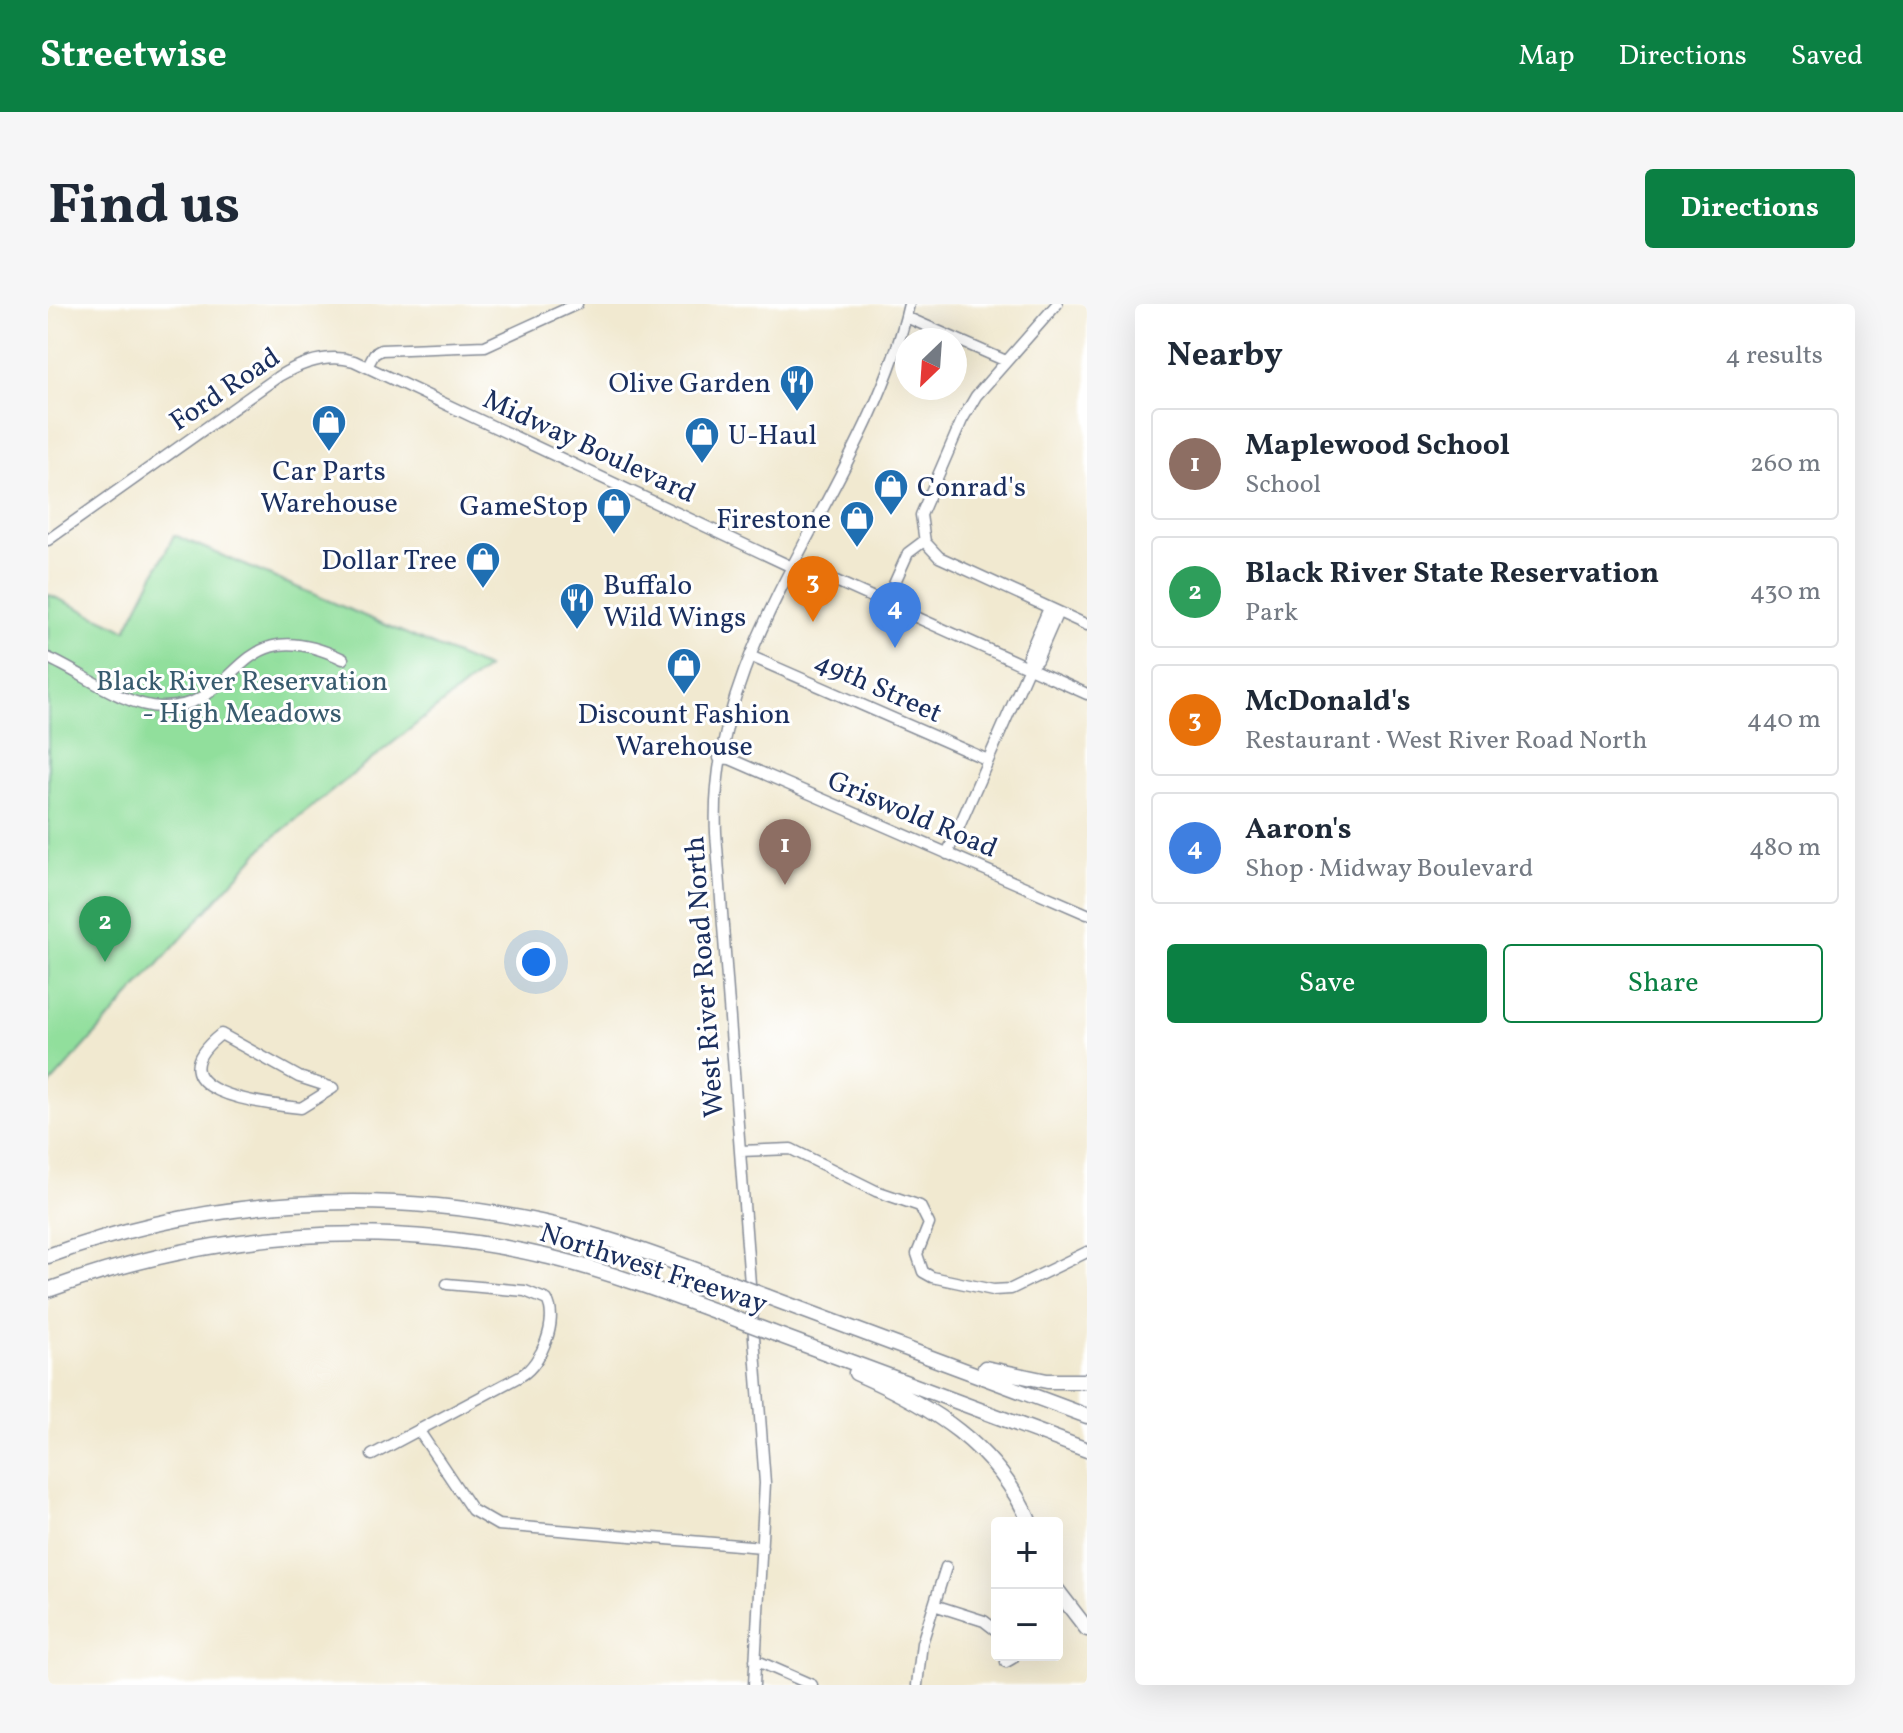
<!DOCTYPE html>
<html lang="en">
<head>
<meta charset="utf-8">
<style>
	:root { --surface:#fff; --page:#f6f6f7; --text:#1f2937; --muted:#747a83; --line:#e0e1e3; --accent:#0b8043 }
	body { margin:0; font-family:Vollkorn,serif; background:var(--page); color:var(--text) }
	.controls { position:absolute; right:24px; bottom:24px; display:grid; overflow:hidden; border-radius:8px; box-shadow:0 8px 32px #0002 }
	.controls button { width:72px; height:72px; display:grid; place-items:center; padding:0; border:0; border-bottom:2px solid var(--line); background:var(--surface); color:var(--text); font:40px sans-serif }
	.compass { position:absolute; left:847px; top:24px; width:72px; height:72px; border-radius:50%; background:var(--surface); box-shadow:0 8px 32px #0002; rotate:205deg }
	.you { position:absolute; left:488px; top:658px; width:28px; height:28px; margin:-20px; border:6px solid #fff; border-radius:50%; background:#1a73e8; box-shadow:0 0 0 12px #1a73e833 }
	.badge { display:grid; place-items:center; width:52px; height:52px; border-radius:50%; background:var(--accent); color:#fff; font-size:26px; font-weight:700 }
	.pin { position:absolute; translate:-50% -66px; filter:drop-shadow(0 2px 4px #0008) }
	.pin::after { content:''; position:absolute; top:42px; width:28px; height:24px; background:inherit; clip-path:polygon(0 0,100% 0,50% 100%) }
	.list { margin:0; padding:0; list-style:none }
	h2 { display:flex; justify-content:space-between; align-items:center; height:104px; margin:0; padding:0 32px; font-size:34px }
	h2 small { font-size:26px; font-weight:400; color:var(--muted) }
	.list li { display:grid; grid-template-columns:52px 1fr auto; gap:24px; align-items:center; box-sizing:border-box; height:112px; margin:0 16px 16px; padding:0 16px; border:2px solid var(--line); border-radius:8px }
	.list b { display:block; font-size:30px; white-space:nowrap }
	.list p { margin:0; font-size:26px; white-space:nowrap; color:var(--muted) }
	.list em { font-size:26px; font-style:normal; color:var(--muted) }
	.actions { display:flex; gap:16px; padding:24px 32px }
	.actions a { flex:1; padding:18px 0; border:2px solid var(--accent); border-radius:8px; text-align:center; font-size:28px; color:var(--accent) }
	.actions .main { background:var(--accent); color:#fff }
	.map { position:relative; flex:none; width:1039px; height:1381px; overflow:hidden; border-radius:8px }
	header { display:flex; align-items:center; gap:48px; box-sizing:border-box; height:112px; padding:0 40px; background:var(--accent); color:#fff }
	header strong { font-size:38px }
	nav { display:flex; gap:44px; margin-inline-start:auto; font-size:28px }
	.intro { display:flex; align-items:center; justify-content:space-between; box-sizing:border-box; height:192px; padding:0 48px }
	h1 { margin:0; font-size:56px }
	.button { padding:20px 36px; border-radius:8px; background:var(--accent); color:#fff; font-size:28px; font-weight:700 }
	main { display:flex; gap:48px; padding:0 48px }
	aside { flex:1; background:var(--surface); border-radius:8px; box-shadow:0 8px 32px #0002 }
	.map>svg:first-child { display:block }
	.green { fill:#91df9c; stroke:#56877d; stroke-width:2 }
	.lines { fill:none; stroke-linecap:round; stroke-linejoin:round }
	.minor-casing { stroke:#868c97; stroke-width:13 }
	.highway-casing { stroke:#868c97; stroke-width:17 }
	.minor { stroke:#fff; stroke-width:10 }
	.highway { stroke:#fff; stroke-width:14 }
	.highway-bridge-casing { stroke:#868c97; stroke-width:17; stroke-linecap:butt }
	.highway-bridge { stroke:#fff; stroke-width:14 }
	.labels { text-anchor:middle; stroke-width:6; stroke-linejoin:round; paint-order:stroke }
	.poi-label { font-size:28px; fill:#1b2f5e; stroke:#fff; text-anchor:end }
	.street-label { font-size:28px; fill:#1b2f5e; stroke:#fff }
	.park-label { font-size:28px; fill:#385b6e; stroke:#fff }
</style>
</head>
<body>
<header>
<strong>Streetwise</strong>
<nav><a>Map</a><a>Directions</a><a>Saved</a></nav>
</header>
<div class="intro"><h1>Find us</h1><a class="button">Directions</a></div>
<main>
<div class="map">
<svg width="1039" height="1381" viewBox="0 0 1039 1381">
	<rect width="100%" height="100%" fill="#fff"/>
	<filter id="ink" filterUnits="userSpaceOnUse"><feTurbulence type="fractalNoise" baseFrequency=".0125" numOctaves="2"/><feDisplacementMap in="SourceGraphic" scale="16" xChannelSelector="R" yChannelSelector="G"/><feConvolveMatrix kernelMatrix="1 2 1 2 8 2 1 2 1" color-interpolation-filters="sRGB"/></filter>
	<filter id="wash" filterUnits="userSpaceOnUse"><feTurbulence type="fractalNoise" baseFrequency=".006" numOctaves="4" result="noise"/><feDisplacementMap in="SourceGraphic" scale="32" xChannelSelector="R" yChannelSelector="G"/><feGaussianBlur stdDeviation="1.8" result="paint"/><feColorMatrix in="noise" values="0 0 0 0 0 0 0 0 0 0 0 0 0 0 0 0 0 1.4 0 .05"/><feComposite in="paint" operator="in"/></filter>
	<g filter="url(#wash)">
		<rect width="100%" height="100%" fill="#f1e9d0"/>
		<!-- green -->
		<path class="green" d="M126,231L439,364L221,537L0,783V290L78,326Z"/>
	</g>
	<g filter="url(#ink)">
		<g class="lines">
			<!-- minor casing -->
			<g class="minor-casing">
				<path id="minor" d="M1009,0L928,92L914,116L873,211L877,238L891,253L1039,321
					M858,13L958,57
					M319,63L326,50L333,46L437,42L529,0
					M0,236L231,72C253,59 280,49 306,57L746,264
					M748,259L1039,390
					M838,298L860,249L876,237
					M702,352L940,456
					M0,354C35,369 75,402 113,403C196,405 184,303 295,355
					M981,363L980,352L1001,304
					M671,454L682,455L1039,610
					M899,550L981,363L989,356L1010,308
					M173,730L251,773L285,784L253,804C213,800 101,787 173,730Z
					M692,847L743,845L828,887L872,902L881,920L869,950L875,968L884,973L945,986L963,985L1039,948
					M371,1127L424,1206L450,1221L714,1243
					M324,1151L474,1071C493,1060 511,1016 499,996L477,987L399,980
					M886,1301L936,1317L949,1327
					M707,1356L764,1381
					M958,1358L965,1354L963,1351
					M706,1381L717,1179L668,529C659,333 819,184 861,0
					M869,1381L874,1339L898,1263"/>
			</g>
			<!-- highway casing -->
			<g class="highway-casing">
				<path id="highway" d="M0,952C157,894 329,883 493,918C556,931 617,955 678,977
					M0,986C160,927 335,913 501,953C562,968 621,990 680,1012
					M720,993L1039,1112
					M725,1029L1039,1146
					M937,1064L999,1077H1039
					M808,1069C883,1102 949,1141 982,1219
					M1009,1286L1039,1325"/>
			</g>
			<!-- minor -->
			<use href="#minor" class="minor"/>
			<!-- highway -->
			<use href="#highway" class="highway"/>
			<!-- highway-bridge casing -->
			<g class="highway-bridge-casing">
				<path id="highway-bridge" d="M678,977L720,993
					M680,1012L725,1029"/>
			</g>
			<!-- highway-bridge -->
			<use href="#highway-bridge" class="highway-bridge"/>
		</g>
	</g>
	<!-- icons -->
	<defs>
		<g id="restaurant-pin" transform="scale(1.8)"><path d="M0 17L-7.5 6A9.5 9.5 0 1 1 7.5 6Z" fill="#1f6fb2" stroke="#fff"/><path d="M-5-6h1v4h1v-4h1v4h1v-4h1v5L-1.5 .5V6h-2V.5L-5-1ZM5-6V6H3V1.5H1.5Q1.5-4 5-6Z" fill="#fff"/></g>
		<g id="shop-pin" transform="scale(1.8)"><path d="M0 17L-7.5 6A9.5 9.5 0 1 1 7.5 6Z" fill="#1f6fb2" stroke="#fff"/><path d="M-5-2.5h2.3a2.7 3.5 0 0 1 5.4 0H5L5.5 6h-11ZM-1.5-2.5h3a1.5 2.3 0 0 0-3 0Z" fill="#fff"/></g>
	</defs>
	<g fill-rule="evenodd">
		<use href="#restaurant-pin" x="749" y="78"/>
		<use href="#shop-pin" x="281" y="118"/>
		<use href="#shop-pin" x="654" y="130"/>
		<use href="#shop-pin" x="843" y="182"/>
		<use href="#shop-pin" x="566" y="201"/>
		<use href="#shop-pin" x="809" y="214"/>
		<use href="#shop-pin" x="435" y="255"/>
		<use href="#restaurant-pin" x="529" y="296"/>
		<use href="#shop-pin" x="636" y="361"/>
	</g>
	<g class="labels">
		<!-- poi labels -->
		<g class="poi-label">
			<text x="723" y="88">Olive Garden</text>
			<text x="680" y="140" text-anchor="start">U-Haul</text>
			<text x="281" y="176" text-anchor="middle">Car Parts<tspan x="281" dy="32">Warehouse</tspan></text>
			<text x="869" y="192" text-anchor="start">Conrad's</text>
			<text x="540" y="211">GameStop</text>
			<text x="783" y="224">Firestone</text>
			<text x="409" y="265">Dollar Tree</text>
			<text x="555" y="290" text-anchor="start">Buffalo<tspan x="555" dy="32">Wild Wings</tspan></text>
			<text x="636" y="419" text-anchor="middle">Discount Fashion<tspan x="636" dy="32">Warehouse</tspan></text>
		</g>
		<!-- street labels -->
		<g class="street-label">
			<text transform="translate(176 84) rotate(-34)" y="10">Ford Road</text>
			<text transform="translate(542 141) rotate(25)" y="10">Midway Boulevard</text>
			<text transform="translate(831 382) rotate(24)" y="10">49th Street</text>
			<text transform="translate(865 509) rotate(23)" y="10">Griswold Road</text>
			<text transform="translate(655 673) rotate(-94)" y="10">West River Road North</text>
			<text transform="translate(606 963) rotate(18)" y="10">Northwest Freeway</text>
		</g>
		<!-- park labels -->
		<g class="park-label">
			<text x="194" y="386">Black River Reservation<tspan x="194" dy="32">- High Meadows</tspan></text>
		</g>
	</g>
</svg>
<div class="controls">
<button>+</button>
<button>−</button>
</div>
<svg class="compass" viewBox="-18 -18 36 36"><path d="M0-13l5 13h-10z" fill="#e53935"/><path d="M0 13l5-13h-10z" fill="#747a83"/></svg>
<div class="you"></div>
<div class="pin badge" style="left:737px;top:581px;background:#8d6e63">1</div>
<div class="pin badge" style="left:57px;top:658px;background:#2e9e5b">2</div>
<div class="pin badge" style="left:765px;top:318px;background:#e8710a">3</div>
<div class="pin badge" style="left:847px;top:344px;background:#3f7fe0">4</div>
</div>
<aside>
<h2>Nearby<small>4 results</small></h2>
<ul class="list">
<li><span class="badge" style="background:#8d6e63">1</span><div><b>Maplewood School</b><p>School</p></div><em>260 m</em></li>
<li><span class="badge" style="background:#2e9e5b">2</span><div><b>Black River State Reservation</b><p>Park</p></div><em>430 m</em></li>
<li><span class="badge" style="background:#e8710a">3</span><div><b>McDonald's</b><p>Restaurant · West River Road North</p></div><em>440 m</em></li>
<li><span class="badge" style="background:#3f7fe0">4</span><div><b>Aaron's</b><p>Shop · Midway Boulevard</p></div><em>480 m</em></li>
</ul>
<div class="actions"><a class="main">Save</a><a>Share</a></div>
</aside>
</main>
</body>
</html>
